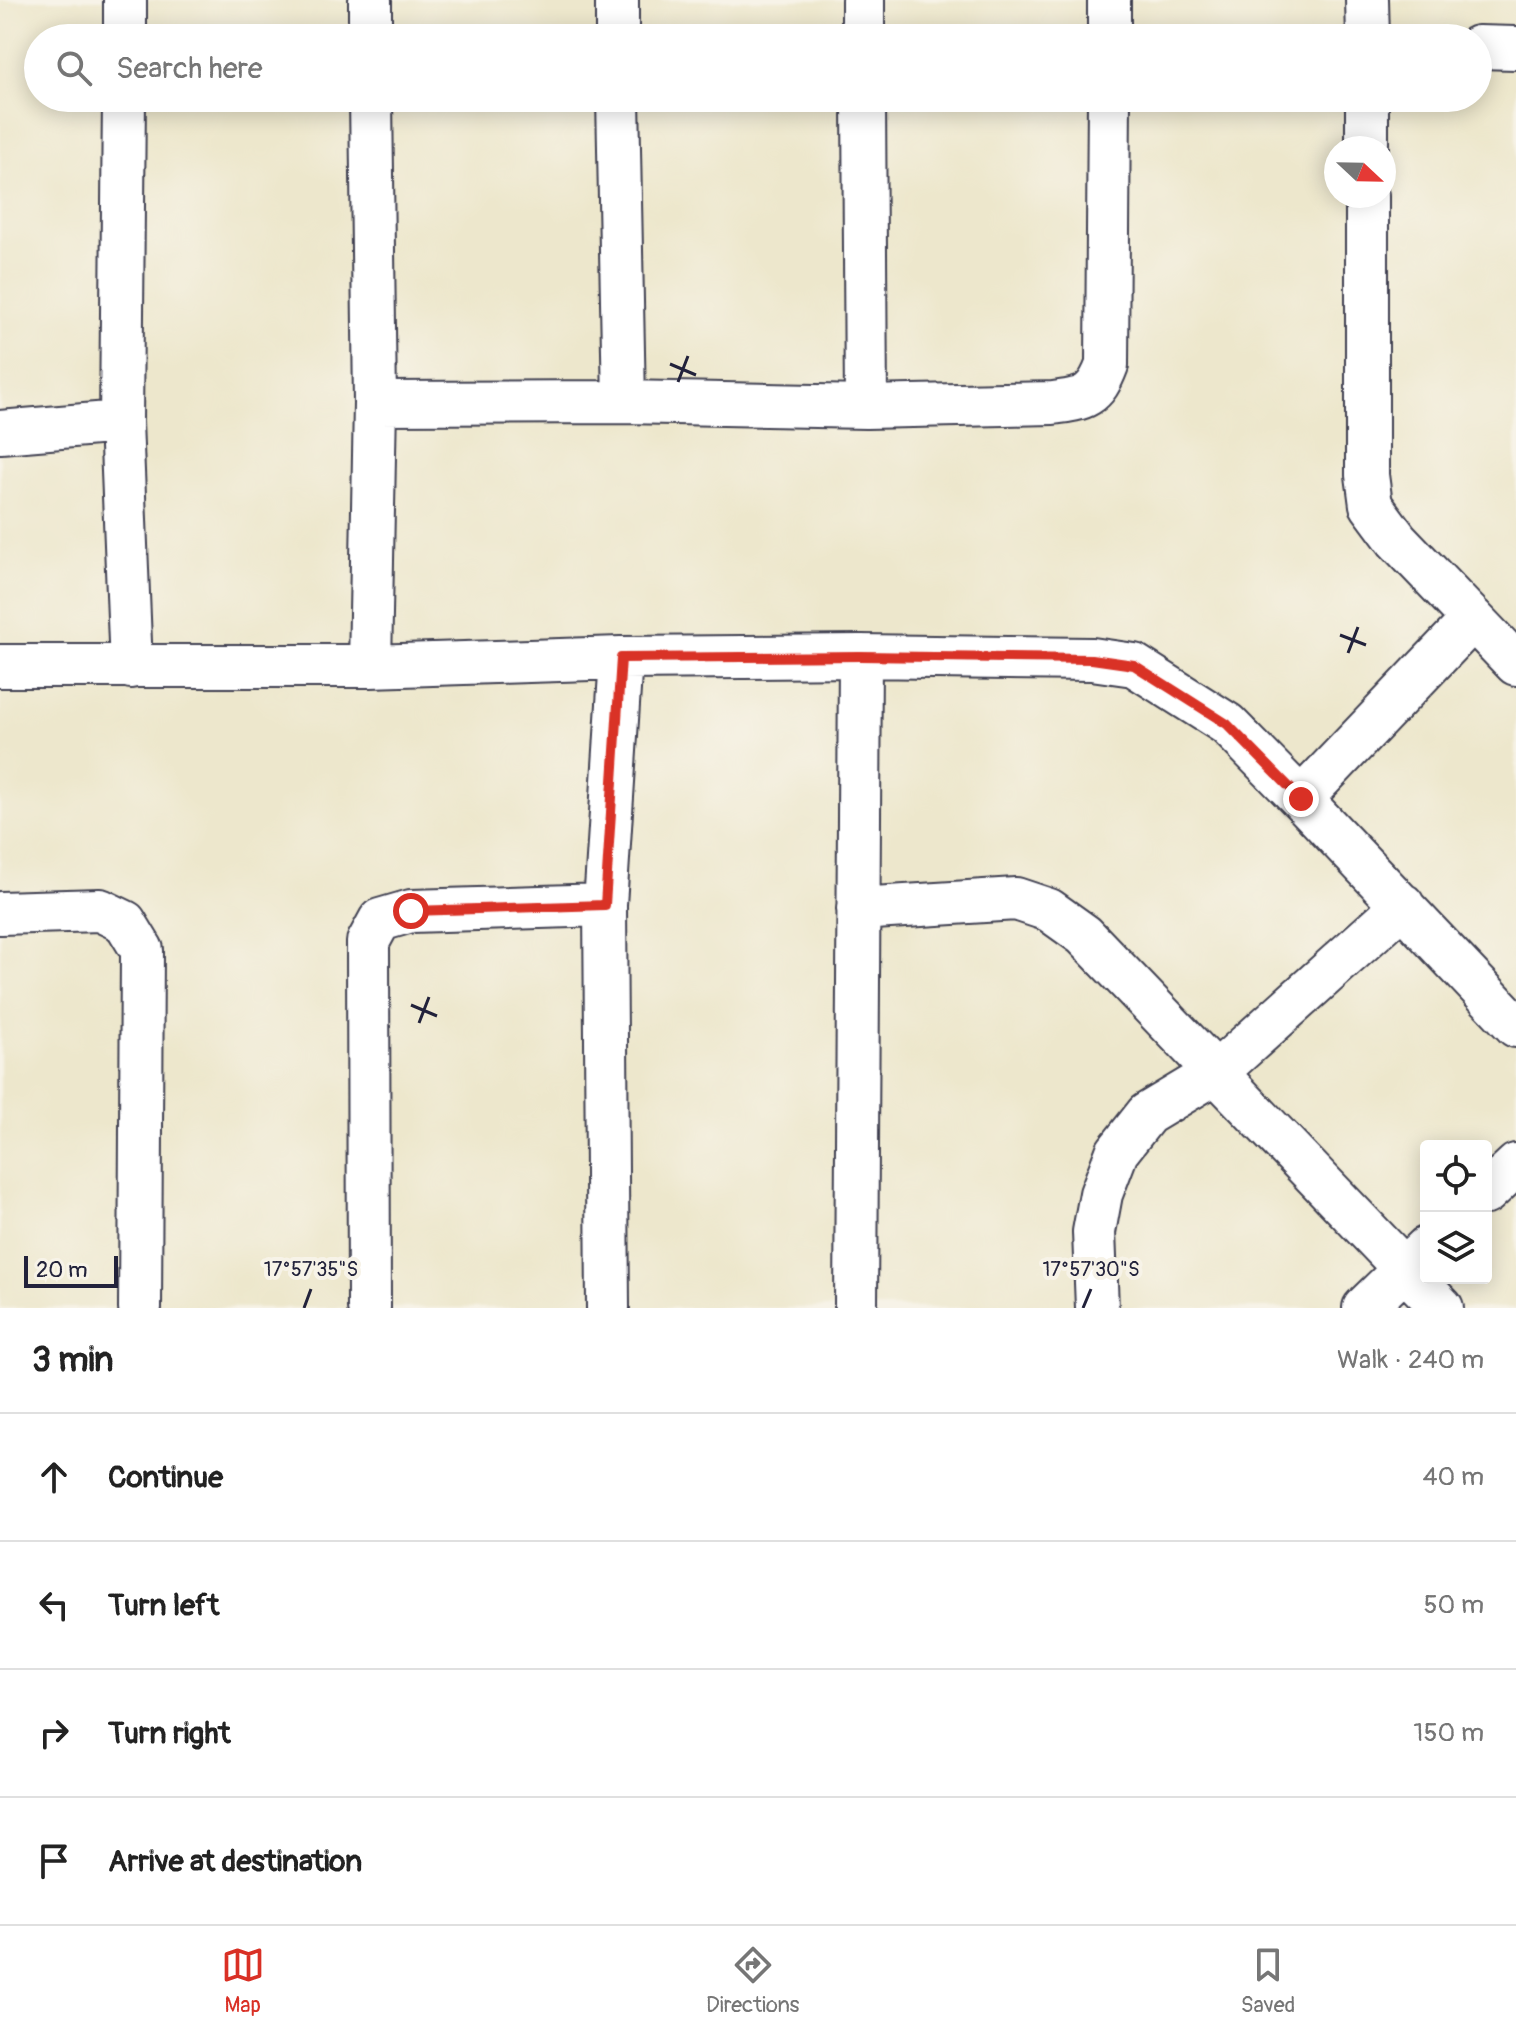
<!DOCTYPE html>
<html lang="en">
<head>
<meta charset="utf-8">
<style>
	:root { --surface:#fff; --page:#f6f6f6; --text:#222; --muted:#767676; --line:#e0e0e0; --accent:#d93025 }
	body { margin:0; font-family:Pangolin,sans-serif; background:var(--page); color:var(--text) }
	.controls { position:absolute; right:24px; bottom:24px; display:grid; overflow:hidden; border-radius:8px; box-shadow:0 4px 20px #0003 }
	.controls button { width:72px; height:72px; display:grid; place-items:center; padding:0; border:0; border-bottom:2px solid var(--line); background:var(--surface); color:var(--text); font:40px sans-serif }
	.compass { position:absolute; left:1324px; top:136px; width:72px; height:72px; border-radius:50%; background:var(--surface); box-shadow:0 4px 20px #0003; rotate:112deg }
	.scale { position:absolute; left:24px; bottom:20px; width:94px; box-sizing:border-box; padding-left:8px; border:4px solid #22223b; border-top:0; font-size:22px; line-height:28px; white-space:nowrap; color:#22223b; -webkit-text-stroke:6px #f7f3e8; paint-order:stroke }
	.stop { position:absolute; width:24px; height:24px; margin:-18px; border:6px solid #d93025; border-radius:50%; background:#fff }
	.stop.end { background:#d93025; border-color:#fff; box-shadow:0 2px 8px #0008 }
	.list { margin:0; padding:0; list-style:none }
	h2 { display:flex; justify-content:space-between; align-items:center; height:104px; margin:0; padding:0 32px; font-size:34px }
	h2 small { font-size:26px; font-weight:400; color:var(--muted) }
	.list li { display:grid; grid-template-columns:52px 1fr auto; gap:24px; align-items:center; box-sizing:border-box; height:128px; padding:0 32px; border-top:2px solid var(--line) }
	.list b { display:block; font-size:30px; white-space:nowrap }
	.list em { font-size:26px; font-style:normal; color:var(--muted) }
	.icon { flex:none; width:44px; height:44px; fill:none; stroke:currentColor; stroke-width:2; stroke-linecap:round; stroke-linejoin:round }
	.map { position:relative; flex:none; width:1516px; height:1308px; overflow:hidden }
	.search { position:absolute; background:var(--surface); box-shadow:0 4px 20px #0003; left:24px; right:24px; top:24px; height:88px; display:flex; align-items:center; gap:20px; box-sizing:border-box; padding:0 28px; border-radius:44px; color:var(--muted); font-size:30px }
	.sheet { height:616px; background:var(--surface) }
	nav { display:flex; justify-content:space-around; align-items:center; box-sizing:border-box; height:112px; border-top:2px solid var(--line); background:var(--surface); font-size:22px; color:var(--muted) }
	nav a { display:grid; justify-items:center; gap:4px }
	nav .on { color:var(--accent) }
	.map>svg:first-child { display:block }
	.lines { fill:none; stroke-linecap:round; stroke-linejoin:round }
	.minor-casing { stroke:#404051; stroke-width:46 }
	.minor { stroke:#fff; stroke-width:42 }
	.route { stroke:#d93025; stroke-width:10 }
	.ticks { fill:none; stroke:#22223b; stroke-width:3 }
	.ticks-label { font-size:20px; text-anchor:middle; fill:#22223b; stroke:#f7f3e8; stroke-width:8; stroke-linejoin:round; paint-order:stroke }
</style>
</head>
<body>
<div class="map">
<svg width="1516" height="1308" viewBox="0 0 1516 1308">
	<rect width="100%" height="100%" fill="#f7f3e8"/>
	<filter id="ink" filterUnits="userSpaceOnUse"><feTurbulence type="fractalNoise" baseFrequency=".0125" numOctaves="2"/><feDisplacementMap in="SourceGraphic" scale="16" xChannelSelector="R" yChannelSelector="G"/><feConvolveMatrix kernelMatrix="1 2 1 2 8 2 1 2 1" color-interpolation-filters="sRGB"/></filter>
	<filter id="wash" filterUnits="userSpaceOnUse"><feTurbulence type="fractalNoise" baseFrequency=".006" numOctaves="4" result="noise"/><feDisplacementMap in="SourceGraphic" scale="32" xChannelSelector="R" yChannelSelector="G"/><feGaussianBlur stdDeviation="1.8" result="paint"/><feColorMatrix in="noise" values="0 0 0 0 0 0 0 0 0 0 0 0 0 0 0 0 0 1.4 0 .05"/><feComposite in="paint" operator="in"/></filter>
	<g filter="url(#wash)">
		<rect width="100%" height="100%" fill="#ede7cc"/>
	</g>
	<g filter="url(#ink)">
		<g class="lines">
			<!-- minor casing -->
			<g class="minor-casing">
				<path id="minor" d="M370,0V38
					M617,0V38
					M863,0V38
					M1367,0L1368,38
					M125,38V0
					M1109,38V0
					M1478,47L1516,48
					M124,98L121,422L131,667
					M618,98L624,402
					M864,98L866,407
					M1367,148V98
					M1367,196V475L1371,505L1397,540L1516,664
					M375,403L624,402L866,407L1053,403C1085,399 1095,397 1107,365L1109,98
					M0,432L121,422
					M0,666H370L621,658L860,656L1092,659L1134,665L1227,724L1301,799L1516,1026
					M370,666L375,403L371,98
					M1301,799L1473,619
					M858,909L1016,899L1049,910L1084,935L1442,1308
					M0,913L100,910L125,922L142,950L140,1308
					M1486,1193L1516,1165
					M369,1308L368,942L380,920L411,911L605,905
					M608,1308L605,905L621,658
					M856,1308L860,656
					M1097,1308L1094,1232L1101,1194L1117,1152L1147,1114L1217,1072L1403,905
					M1364,1308L1426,1248"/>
			</g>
			<!-- minor -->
			<use href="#minor" class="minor"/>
		</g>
	</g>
	<g class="lines" filter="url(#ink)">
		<!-- route -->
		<path class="route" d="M411,911L605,905L621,658L860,656L1092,659L1134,665L1227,724L1301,799"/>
	</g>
	<!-- ticks -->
	<path class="ticks" d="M670,364L696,375M678,382L688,356M1340,635L1366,645M1348,653L1358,627M411,1005L437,1016M419,1023L429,997M304,1308L311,1289M1083,1308L1091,1289"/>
	<g class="ticks-label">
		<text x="311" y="1276">17°57'35"S</text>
		<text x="1091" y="1276">17°57'30"S</text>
	</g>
</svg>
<div class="controls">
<button><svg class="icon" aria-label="locate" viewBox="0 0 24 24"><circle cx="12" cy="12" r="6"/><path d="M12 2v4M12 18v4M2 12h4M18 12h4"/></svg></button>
<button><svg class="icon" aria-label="layers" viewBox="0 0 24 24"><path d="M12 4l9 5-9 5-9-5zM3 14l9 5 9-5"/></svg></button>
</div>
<svg class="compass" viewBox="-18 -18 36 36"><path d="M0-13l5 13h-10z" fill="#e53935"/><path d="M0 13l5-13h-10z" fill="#767676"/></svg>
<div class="scale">20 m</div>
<div class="stop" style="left:411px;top:911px"></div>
<div class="stop end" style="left:1301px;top:799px"></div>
<div class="search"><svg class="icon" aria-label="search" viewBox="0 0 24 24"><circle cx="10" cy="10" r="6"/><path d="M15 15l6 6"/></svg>Search here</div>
</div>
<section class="sheet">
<h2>3 min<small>Walk · 240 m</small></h2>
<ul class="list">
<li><svg class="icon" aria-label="ahead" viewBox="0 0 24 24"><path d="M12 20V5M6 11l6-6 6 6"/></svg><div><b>Continue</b></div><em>40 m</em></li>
<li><svg class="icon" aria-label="left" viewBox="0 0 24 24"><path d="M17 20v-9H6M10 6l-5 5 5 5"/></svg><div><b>Turn left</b></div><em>50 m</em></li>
<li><svg class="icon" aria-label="right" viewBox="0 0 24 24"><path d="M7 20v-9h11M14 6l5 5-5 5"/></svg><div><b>Turn right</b></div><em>150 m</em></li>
<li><svg class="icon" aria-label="arrive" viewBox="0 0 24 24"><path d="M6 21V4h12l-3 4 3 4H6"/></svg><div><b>Arrive at destination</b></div></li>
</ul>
</section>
<nav>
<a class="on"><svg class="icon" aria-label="map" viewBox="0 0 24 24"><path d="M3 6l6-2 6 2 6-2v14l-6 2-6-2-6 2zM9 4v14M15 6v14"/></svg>Map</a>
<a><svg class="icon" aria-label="directions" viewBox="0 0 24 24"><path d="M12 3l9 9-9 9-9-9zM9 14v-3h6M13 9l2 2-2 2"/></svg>Directions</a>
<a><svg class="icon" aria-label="saved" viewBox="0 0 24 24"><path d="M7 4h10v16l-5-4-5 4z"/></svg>Saved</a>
</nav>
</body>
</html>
